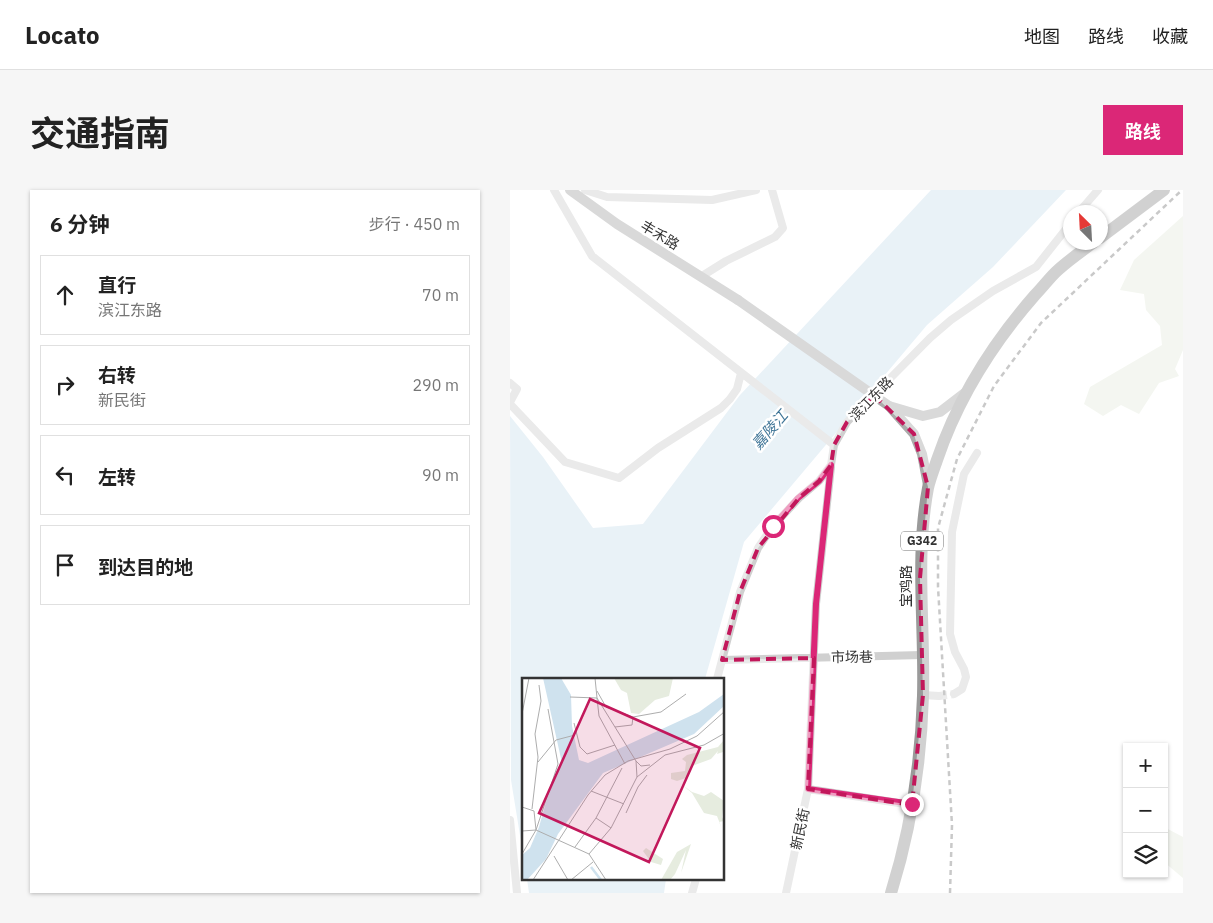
<!DOCTYPE html>
<html lang="zh">
<head>
<meta charset="utf-8">
<style>
	:root { --surface:#fff; --page:#f6f6f6; --text:#222; --muted:#767676; --line:#e0e0e0; --accent:#db2777 }
	body { margin:0; font-family:"IBM Plex Sans","Noto Sans SC",sans-serif; background:var(--page); color:var(--text) }
	.controls { position:absolute; right:15px; bottom:15px; display:grid; overflow:hidden; border-radius:0px; box-shadow:0 1px 4px #0004 }
	.controls button { width:45px; height:45px; display:grid; place-items:center; padding:0; border:0; border-bottom:1px solid var(--line); background:var(--surface); color:var(--text); font:25px sans-serif }
	.compass { position:absolute; left:553px; top:15px; width:45px; height:45px; border-radius:50%; background:var(--surface); box-shadow:0 1px 4px #0004; rotate:336deg }
	.stop { position:absolute; width:15px; height:15px; margin:-11px; border:4px solid #db2777; border-radius:50%; background:#fff }
	.stop.end { background:#db2777; border-color:#fff; box-shadow:0 1px 5px #0008 }
	.list { margin:0; padding:0; list-style:none }
	h2 { display:flex; justify-content:space-between; align-items:center; height:65px; margin:0; padding:0 20px; font-size:21px }
	h2 small { font-size:16px; font-weight:400; color:var(--muted) }
	.list li { display:grid; grid-template-columns:32px 1fr auto; gap:15px; align-items:center; box-sizing:border-box; height:80px; margin:0 10px 10px; padding:0 10px; border:1px solid var(--line); border-radius:0px }
	.list b { display:block; font-size:19px; white-space:nowrap }
	.list p { margin:0; font-size:16px; white-space:nowrap; color:var(--muted) }
	.list em { font-size:16px; font-style:normal; color:var(--muted) }
	.icon { flex:none; width:28px; height:28px; fill:none; stroke:currentColor; stroke-width:2; stroke-linecap:round; stroke-linejoin:round }
	.map { position:relative; flex:none; width:673px; height:703px; overflow:hidden; border-radius:0px }
	header { display:flex; align-items:center; gap:30px; box-sizing:border-box; height:70px; padding:0 25px; background:var(--surface); border-bottom:1px solid var(--line) }
	header strong { font-size:24px }
	nav { display:flex; gap:28px; margin-inline-start:auto; font-size:18px }
	.intro { display:flex; align-items:center; justify-content:space-between; box-sizing:border-box; height:120px; padding:0 30px }
	h1 { margin:0; font-size:35px }
	.button { padding:12px 22px; border-radius:0px; background:var(--accent); color:#fff; font-size:18px; font-weight:700 }
	main { display:flex; gap:30px; padding:0 30px }
	aside { flex:1; background:var(--surface); border-radius:0px; box-shadow:0 1px 4px #0004 }
	.map>svg:first-child { display:block }
	.green { fill:#e6ecdf }
	.water { fill:#cfe2ee }
	.lines { fill:none; stroke-linecap:round; stroke-linejoin:round }
	.minor-tunnel { stroke:#d6d6d6; stroke-width:8; stroke-dasharray:8 4; stroke-linecap:butt }
	.minor { stroke:#d0d0d0; stroke-width:8 }
	.major { stroke:#ababab; stroke-width:10 }
	.highway { stroke:#9a9a9a; stroke-width:12 }
	.rail { stroke:#888; stroke-width:2.5; stroke-dasharray:5 4; stroke-linecap:butt }
	.major-bridge { stroke:#ababab; stroke-width:10 }
	.route { stroke:#db2777; stroke-width:6 }
	.marked { fill:none; stroke:#c2185b; stroke-width:4; stroke-dasharray:10 6; stroke-linejoin:round }
	.labels { text-anchor:middle; stroke-width:5; stroke-linejoin:round; paint-order:stroke }
	.shield { fill:#fff; stroke:#707070; stroke-width:1 }
	.shield-label { font-size:12px; font-weight:bold; fill:#333 }
	.street-label { font-size:14px; fill:#333; stroke:#fff }
	.water-label { font-size:15px; font-style:italic; fill:#3f7597; stroke:#fff }
	.inset-river { fill:none; stroke:#cfe2ee; stroke-width:2.5 }
	.inset-road { fill:none; stroke:#adadad; stroke-width:1 }
	.view { fill:#c2185b; fill-opacity:0.15; stroke:#c2185b; stroke-width:2.5 }
	.inset-edge { fill:none; stroke:#333; stroke-width:2.5 }
</style>
</head>
<body>
<header>
<strong>Locato</strong>
<nav><a>地图</a><a>路线</a><a>收藏</a></nav>
</header>
<div class="intro"><h1>交通指南</h1><a class="button">路线</a></div>
<main>
<aside>
<h2>6 分钟<small>步行 · 450 m</small></h2>
<ul class="list">
<li><svg class="icon" aria-label="ahead" viewBox="0 0 24 24"><path d="M12 20V5M6 11l6-6 6 6"/></svg><div><b>直行</b><p>滨江东路</p></div><em>70 m</em></li>
<li><svg class="icon" aria-label="right" viewBox="0 0 24 24"><path d="M7 20v-9h11M14 6l5 5-5 5"/></svg><div><b>右转</b><p>新民街</p></div><em>290 m</em></li>
<li><svg class="icon" aria-label="left" viewBox="0 0 24 24"><path d="M17 20v-9H6M10 6l-5 5 5 5"/></svg><div><b>左转</b></div><em>90 m</em></li>
<li><svg class="icon" aria-label="arrive" viewBox="0 0 24 24"><path d="M6 21V4h12l-3 4 3 4H6"/></svg><div><b>到达目的地</b></div></li>
</ul>
</aside>
<div class="map">
<svg width="673" height="703" viewBox="0 0 673 703">
	<rect width="100%" height="100%" fill="#fff"/>
	<!-- green -->
	<path class="green" d="M673,26V160L665,179L669,186L649,193L629,224L611,215L593,226L574,214L580,197L652,155L650,136L636,120L634,104L610,100L624,70Z
		M654,637L673,647V688L654,672Z"/>
	<!-- water -->
	<path class="water" d="M421,0H556L483,77L417,135L234,352L195,489H14V670L1,590L0,226L33,267L83,338L133,334L230,205Z
		M17,689H156L154,703H19Z"/>
	<g class="lines">
		<!-- minor-tunnel -->
		<path class="minor-tunnel" d="M429,506L444,504"/>
		<!-- minor -->
		<path class="minor" d="M44,0L82,66L324,255
			M75,0L97,7L202,10L246,0
			M569,22L588,0
			M192,86L216,71L265,47L273,38L262,0
			M0,193L7,199L0,212
			M0,214L55,272L109,288L148,258L211,218L220,209L227,199L231,183
			M212,470L412,465
			M207,489L230,402L248,358L263,336L289,308L309,291L321,275L324,255L337,232L420,148L441,130L483,101L526,77L560,34
			M444,504L452,499L456,487L454,479L445,462L440,444L442,342L454,284L467,263
			M413,505L429,506
			M298,599L402,615
			M0,630L7,703
			M182,703L186,689
			M276,703L298,599L306,414L321,277"/>
		<!-- major -->
		<path class="major" d="M60,0L107,34L228,110
			M418,295L412,264L404,244L379,216L413,226L430,222L456,202"/>
		<!-- highway -->
		<path class="highway" d="M590,48L654,0
			M381,703C401,639 411,572 413,506C415,436 405,367 418,298C420,289 424,279 427,270C448,208 483,153 525,105C533,97 540,87 548,80C559,70 572,61 584,52"/>
		<!-- rail -->
		<path class="rail" d="M440,703L442,635L428,397V338L447,269L484,196L531,133L672,0"/>
		<!-- major-bridge -->
		<path class="major-bridge" d="M228,110L379,216"/>
	</g>
	<g class="lines">
		<!-- route -->
		<path class="route" d="M263,336L288,308L309,291L321,275L306,414L298,599L402,614"/>
	</g>
	<!-- marked area -->
	<path d="M0 0H673V703H0ZM364,205L404,244L418,297L410,388L413,505L402,615L298,599L304,468L212,470L230,402L248,358L289,308L309,291L321,275L324,255L337,232Z" fill="#fff" fill-opacity=".55" fill-rule="evenodd"/>
	<path class="marked" d="M364,205L404,244L418,297L410,388L413,505L402,615L298,599L304,468L212,470L230,402L248,358L289,308L309,291L321,275L324,255L337,232Z"/>
	<g class="labels">
		<!-- shield labels -->
		<rect class="shield" x="391" y="341.5" width="42" height="19" rx="4"/>
		<g class="shield-label">
			<text x="412" y="355">G342</text>
		</g>
		<!-- street labels -->
		<g class="street-label">
			<text transform="translate(150 45) rotate(31)" y="5">丰禾路</text>
			<text transform="translate(361 209) rotate(-46)" y="5">滨江东路</text>
			<text transform="translate(396 396) rotate(-90)" y="5">宝鸡路</text>
			<text transform="translate(342 467) rotate(-1)" y="5">市场巷</text>
			<text transform="translate(290 639) rotate(-78)" y="5">新民街</text>
		</g>
		<!-- water labels -->
		<g class="water-label">
			<text transform="translate(260 240) rotate(-49)" y="5">嘉陵江</text>
		</g>
	</g>
	<!-- overview -->
	<g transform="translate(12 488)">
		<rect width="202" height="202" fill="#fff"/>
		<path d="M92,0H151L147,18L133,22L117,36L109,35L105,15L99,12ZM202,62V85L201,74L195,76L196,73L189,81L170,88L164,100L155,103L149,101V95L163,93L164,84L160,81L165,77L196,69ZM159,106L170,114L182,118L189,114L202,123L200,139L202,143L197,144L200,151L195,138L182,135L170,115ZM169,166L159,195L164,172L153,196L148,202H139L155,174ZM124,170L141,181L139,187L129,184L121,173Z" fill="#e6ecdf"/>
		<path d="M21,0H39L49,17L50,48L57,82L66,85L177,34L202,16V28L172,56L81,95L36,156L24,181L5,202H0V177L8,170L17,149L26,117L40,85Z" fill="#cfe2ee"/>
		<path class="inset-river" d="M69,189L79,202"/>
		<path class="inset-road" d="M73,0L75,20L114,83M75,13L84,29L111,39L139,34L164,16M48,19L75,20L77,38L103,86M0,36L7,0M52,45L58,69L65,76L93,67M93,49L110,47L111,39M16,84L34,62L53,57M115,99L114,83L119,88L128,87M69,113L102,126M0,129L12,133L14,152M10,131L16,79L13,56L19,23L17,7M104,135L116,109L125,97M74,140L89,150M0,153L14,152L67,176M53,169L74,140L100,90M0,176L14,152L36,86L26,31M32,178L46,202M11,202L66,117L83,97L106,83L148,71L175,58L203,33M49,202L71,184M84,202L67,176L89,150L115,99L143,77L182,67L203,55"/>
		<path class="view" d="M68,21L178,70L127,184L17,135Z"/>
		<rect width="202" height="202" class="inset-edge"/>
	</g>
</svg>
<div class="controls">
<button>+</button>
<button>−</button>
<button><svg class="icon" aria-label="layers" viewBox="0 0 24 24"><path d="M12 4l9 5-9 5-9-5zM3 14l9 5 9-5"/></svg></button>
</div>
<svg class="compass" viewBox="-18 -18 36 36"><path d="M0-13l5 13h-10z" fill="#e53935"/><path d="M0 13l5-13h-10z" fill="#767676"/></svg>
<div class="stop" style="left:263px;top:336px"></div>
<div class="stop end" style="left:402px;top:614px"></div>
</div>
</main>
</body>
</html>
